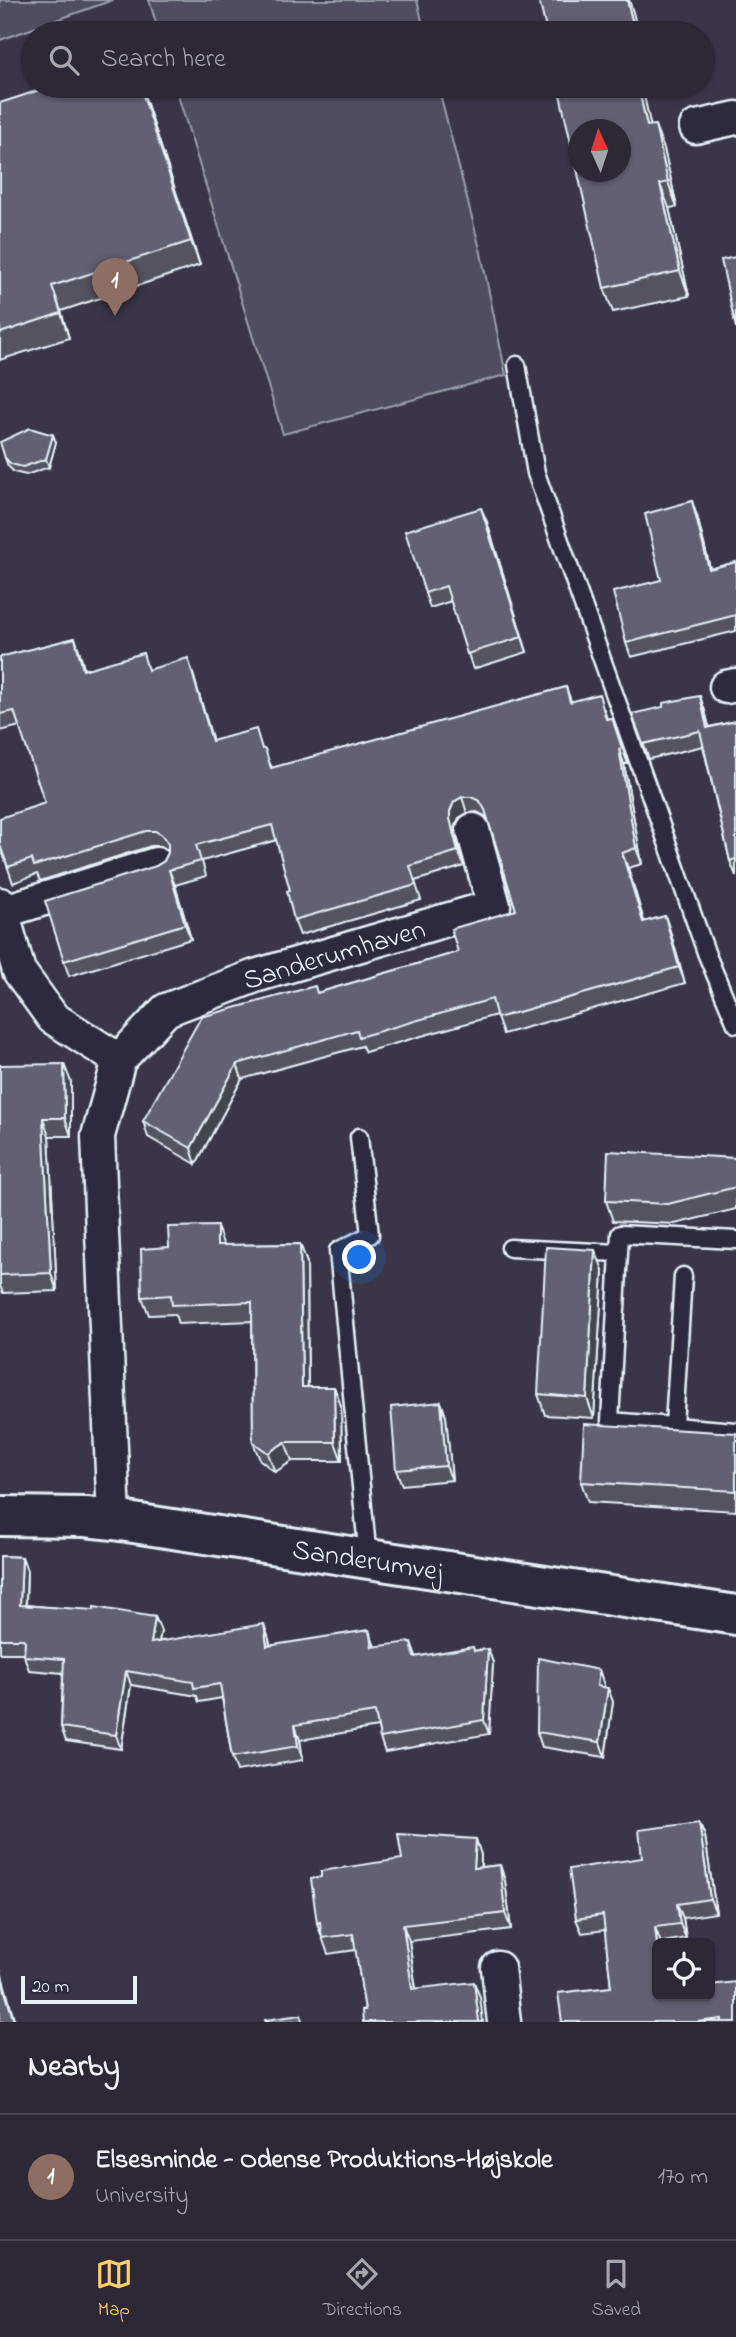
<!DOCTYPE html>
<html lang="en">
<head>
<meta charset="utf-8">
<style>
	:root { --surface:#2c2836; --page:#383442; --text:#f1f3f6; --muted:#a6a6ad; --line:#484451; --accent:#ffd166 }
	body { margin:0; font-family:"Indie Flower",sans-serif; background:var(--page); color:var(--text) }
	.controls { position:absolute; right:21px; bottom:21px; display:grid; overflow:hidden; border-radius:10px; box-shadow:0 2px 5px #0004 }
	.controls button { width:63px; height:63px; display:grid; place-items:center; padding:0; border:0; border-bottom:2px solid var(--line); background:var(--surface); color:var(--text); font:35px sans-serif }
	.compass { position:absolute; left:568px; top:119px; width:63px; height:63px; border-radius:50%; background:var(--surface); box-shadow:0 2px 5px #0004; rotate:357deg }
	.scale { position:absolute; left:21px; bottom:18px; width:116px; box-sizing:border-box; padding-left:7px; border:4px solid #e8f1f8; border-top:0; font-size:19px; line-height:24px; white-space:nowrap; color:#e8f1f8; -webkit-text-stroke:5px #2f2a3d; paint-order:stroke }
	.you { position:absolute; left:360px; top:1258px; width:24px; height:24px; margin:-18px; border:5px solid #fff; border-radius:50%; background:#1a73e8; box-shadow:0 0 0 10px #1a73e833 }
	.badge { display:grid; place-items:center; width:46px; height:46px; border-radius:50%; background:var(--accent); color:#fff; font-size:23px; font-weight:700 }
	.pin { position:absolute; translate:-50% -58px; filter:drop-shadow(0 2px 4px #0008) }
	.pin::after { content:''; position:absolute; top:37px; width:24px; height:21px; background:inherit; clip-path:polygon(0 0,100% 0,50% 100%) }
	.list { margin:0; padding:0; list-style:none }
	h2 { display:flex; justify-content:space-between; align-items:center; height:91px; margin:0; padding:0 28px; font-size:30px }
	h2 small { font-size:23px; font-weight:400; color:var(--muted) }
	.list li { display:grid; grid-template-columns:46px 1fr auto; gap:21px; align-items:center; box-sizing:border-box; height:126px; padding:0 28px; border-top:2px solid var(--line) }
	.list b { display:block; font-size:26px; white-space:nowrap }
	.list p { margin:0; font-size:23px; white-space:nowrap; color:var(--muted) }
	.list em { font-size:23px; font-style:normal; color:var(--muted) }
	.icon { flex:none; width:38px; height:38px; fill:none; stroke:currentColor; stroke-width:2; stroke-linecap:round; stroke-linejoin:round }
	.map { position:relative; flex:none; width:736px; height:2022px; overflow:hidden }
	.search { position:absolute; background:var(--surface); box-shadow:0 2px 5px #0004; left:21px; right:21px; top:21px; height:77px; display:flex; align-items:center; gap:18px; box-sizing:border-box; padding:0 24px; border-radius:38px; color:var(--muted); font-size:26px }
	.sheet { height:217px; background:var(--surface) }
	nav { display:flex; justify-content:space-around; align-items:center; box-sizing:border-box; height:98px; border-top:2px solid var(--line); background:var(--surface); font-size:19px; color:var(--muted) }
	nav a { display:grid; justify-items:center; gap:4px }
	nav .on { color:var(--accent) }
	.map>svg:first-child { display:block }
	.green { fill:#504e5f; stroke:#9ca0ac; stroke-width:2 }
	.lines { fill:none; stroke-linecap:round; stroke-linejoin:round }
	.service-casing { stroke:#e8f1f8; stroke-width:21 }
	.minor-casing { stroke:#e8f1f8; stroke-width:37 }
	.tertiary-casing { stroke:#e8f1f8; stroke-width:44 }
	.service { stroke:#2f2a3d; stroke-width:16 }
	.minor { stroke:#2f2a3d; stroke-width:32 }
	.tertiary { stroke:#2f2a3d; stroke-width:38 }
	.wall { fill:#555361; stroke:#e8f1f8; stroke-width:2 }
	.shaded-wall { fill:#45444f; stroke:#e8f1f8; stroke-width:2 }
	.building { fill:#636171; stroke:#e8f1f8; stroke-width:2; fill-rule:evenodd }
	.labels { text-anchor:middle; stroke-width:7; stroke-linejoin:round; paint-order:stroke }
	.street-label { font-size:28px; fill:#e8f1f8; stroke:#2f2a3d }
</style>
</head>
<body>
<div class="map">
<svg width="736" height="2022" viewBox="0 0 736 2022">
	<rect width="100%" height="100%" fill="#3a3648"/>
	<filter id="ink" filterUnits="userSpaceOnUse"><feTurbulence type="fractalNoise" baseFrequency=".0143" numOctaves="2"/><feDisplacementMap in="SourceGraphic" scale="14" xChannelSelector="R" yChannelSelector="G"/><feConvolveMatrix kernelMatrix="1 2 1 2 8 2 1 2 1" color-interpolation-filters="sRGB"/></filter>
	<g filter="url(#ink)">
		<!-- green -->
		<path class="green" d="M0,0H113L0,40Z
			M149,0H417L425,33H159Z
			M175,86H438L481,253L506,375L283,434Z"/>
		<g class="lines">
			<!-- service casing -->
			<g class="service-casing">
				<path id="service" d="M517,365L536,473L707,955L736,1024
					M359,1137L370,1235L338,1251L368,1558
					M736,1240L620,1234L610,1421L736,1431
					M510,1248L619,1253
					M674,1426L683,1276"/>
			</g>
			<!-- minor casing -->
			<g class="minor-casing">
				<g id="minor">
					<path d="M696,127L736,118"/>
					<path d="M726,687L736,685"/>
					<path d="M0,904L19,971L53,1018L119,1060"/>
					<path d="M2,912L156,864"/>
					<path id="s1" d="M114,1520L98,1136L119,1060L166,1010L255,976L494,906L473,830"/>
					<path d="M498,1968L504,2022"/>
				</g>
			</g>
			<!-- tertiary casing -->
			<g class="tertiary-casing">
				<g id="tertiary">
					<path id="s2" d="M0,1516L85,1517L114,1520L736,1615"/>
				</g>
			</g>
			<!-- service -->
			<use href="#service" class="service"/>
			<!-- minor -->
			<use href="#minor" class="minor"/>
			<!-- tertiary -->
			<use href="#tertiary" class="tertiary"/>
		</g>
		<!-- wall -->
		<path class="wall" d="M141,86L200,265L61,311L69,338L0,360V103Z
			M651,126L664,149L677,207L669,208L689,296L613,312L604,288Z
			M56,442L49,467L26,475L14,472L8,466L5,458Z
			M697,516L710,569L736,562V631L631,657L626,643Z
			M487,522L527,652L473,669L451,601L430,608L425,593Z
			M75,638L84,669L149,670L193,674L213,741L263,749L272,768L566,687L571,701L604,709L607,719L612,718L628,764H624L642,864L628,868L644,922L665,916L670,931L685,983L503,1034L496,1015L365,1052L362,1046L242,1079L196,1164L148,1137L143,1121L317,993L458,952L516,910L489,822L485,816L477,812L467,813L459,818L455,826V834L464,866L415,881L421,900L300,935L294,920L290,890L277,840L202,861L206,876L175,885L191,939L69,976L64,961L156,866L164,861L168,853V850L161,846H151L40,881L37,874L13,883L0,845L45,803L20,726L0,731V657Z
			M705,711L709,727L736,721V876L730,861L703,746L649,759L632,714Z
			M0,1065L71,1082V1136H49L57,1291L3,1293L0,1286Z
			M736,1158V1209L675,1224L613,1221L606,1201Z
			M300,1244L307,1263L308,1387H334L341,1406L342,1461H292L275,1472L260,1460L253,1442L252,1321L178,1324L175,1314L149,1315L142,1297L223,1245Z
			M603,1270L594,1418L545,1415L538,1394Z
			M441,1402L446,1417L452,1480L402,1485L396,1470Z
			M736,1433V1511L588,1502L581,1482Z
			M0,1556L22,1557L27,1571L26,1605L155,1617L161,1631L159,1641L269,1639L270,1646L374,1644L375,1647L416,1657L488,1649L493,1663L489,1734L385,1752L380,1738L378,1727L300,1740L303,1760L237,1771L232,1757L222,1698L199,1702L197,1696L131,1685L121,1749L66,1741L61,1727L63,1673L29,1670L24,1656V1653H0Z
			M599,1670L604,1685V1687L613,1702L605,1757L542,1747L537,1732Z
			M699,1822L705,1836L716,1913L683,1918L686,1938L657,1943V1996L736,2022H562L611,1987L605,1930L582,1933L576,1919L642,1858Z
			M481,1855V1867L500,1865L505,1881L511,1929L409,1941L416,1989L480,1997L365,2010L356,1950L328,1954L317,1923Z"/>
		<!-- shaded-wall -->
		<path class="shaded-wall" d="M627,0H629L633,12L638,33H635Z
			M140,86H141L200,265L191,241Z
			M638,86H642L656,151L647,126Z
			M655,125L664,149L677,207L668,182Z
			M660,184L669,208L689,296L680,271Z
			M52,286L61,311L69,338L61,313Z
			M53,435L56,442L49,467L46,459Z
			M692,501L697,516L714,584L709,569Z
			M481,508L487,522L527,652L522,637Z
			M75,638L80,653L88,685L83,670Z
			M188,658L193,674L217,757L212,741Z
			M700,696L705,711L713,742L707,728Z
			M619,749L624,764L642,864L636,848Z
			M462,797L467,813L459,818L455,826V834L464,866L458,851L450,819V811L454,802Z
			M622,853L628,868L649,937L643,922Z
			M169,870L175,885L191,939L185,924Z
			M665,916L670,931L685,983L679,967Z
			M64,1064L71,1082V1136L65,1118Z
			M237,1064L242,1079L196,1164L191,1148Z
			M43,1118L49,1136L57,1291L51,1273Z
			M217,1226L223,1244L224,1264L217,1245Z
			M300,1244L307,1263L308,1405L302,1387Z
			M595,1250L603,1270L594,1418L587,1398Z
			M334,1387L341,1406L342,1461L335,1442Z
			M441,1402L446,1417L452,1480L446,1466Z
			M285,1442L292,1461L275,1472L268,1453Z
			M22,1557L27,1571L25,1619L20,1605Z
			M155,1617L161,1631L156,1657L151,1643Z
			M264,1624L269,1639L272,1661L267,1646Z
			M369,1630L374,1644L377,1661L372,1647Z
			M411,1642L416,1656L419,1671L414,1657Z
			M488,1649L493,1663L489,1734L484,1720Z
			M599,1670L604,1685L602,1700L597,1686Z
			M126,1671L131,1685L121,1749L116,1735Z
			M608,1688L613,1702L605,1757L600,1742Z
			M295,1725L300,1740L303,1760L298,1746Z
			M699,1822L705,1836L716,1913L710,1899Z
			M476,1839L481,1855L480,1884L474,1868Z
			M500,1865L505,1881L511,1929L505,1913Z
			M677,1904L683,1918L686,1938L680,1924Z
			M403,1925L409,1941L418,2005L412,1989Z
			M655,1927L661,1943H657Z
			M0,1968L15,2022H14L0,1974Z
			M474,1982L480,1997L483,2022H479Z"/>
		<!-- building -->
		<path class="building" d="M539,0H627L635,33H547Z
			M52,86H140L191,241L52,286L61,313L0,333V103Z
			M558,86H638L647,126L655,125L668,182L660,184L680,271L604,288ZM578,130H620V172H578Z
			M736,257V328L721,260Z
			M30,428L53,435L46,459L23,467L11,464L5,458L0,442Z
			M692,501L709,569L736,562V615L626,643L613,592L661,580L645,514Z
			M481,508L522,637L467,654L446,586L425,593L405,531Z
			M75,638L83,670L143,653L148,670L188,658L212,741L256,729L262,749H265L271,768L566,687L570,702L599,694L606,719L612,718L622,748L619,749L636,848L622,853L643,922L665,916L679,967L497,1018L492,999L359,1037L357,1030L237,1064L191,1148L143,1121L201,1017L315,986L317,993L458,952L451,929L516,910L485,810L480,801L471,797H462L454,802L450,811V819L458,851L410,866L416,885L294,920L287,891L290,890L272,825L196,845L201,861L169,870L185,924L64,961L45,901L156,866L164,861L168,853V844L162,835L155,831H146L34,866L32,859L8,867L0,845V818L45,803L14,711L0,714V657Z
			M700,696L707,728L736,721V859L730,861L700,731L643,744L632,714L663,707V703Z
			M64,1064L65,1118H43L51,1273L0,1275V1065Z
			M608,1151L736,1158V1187L668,1204L606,1201Z
			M217,1226V1245L300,1244L302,1387H334L335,1442H285L268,1453L253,1442L252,1302L172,1305L171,1295L142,1297L141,1249L169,1247L168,1227Z
			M546,1247L595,1250L587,1398L538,1394Z
			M441,1402L446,1466L396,1470L391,1407Z
			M584,1424L736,1433V1491L581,1482Z
			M0,1556L22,1557L20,1605L94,1610V1607L155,1617L151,1643L264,1624L267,1646L369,1630L372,1647L411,1642L414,1657L473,1647L474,1651L488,1649L484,1720L380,1738L375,1712L295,1725L298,1746L232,1757L220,1684L194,1688L193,1682L126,1671L116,1735L61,1727L64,1659L24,1656L25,1641L23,1639H0Z
			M538,1658L599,1670L597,1686L608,1688L600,1742L537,1732Z
			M699,1822L710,1899L677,1904L680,1924L655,1927L657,1945V1996H710V1985L736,1982V2022H722V2019L697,2022H562L558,1993L611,1987L603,1915L576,1919L569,1869L642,1858L639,1830Z
			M398,1834L476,1839L474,1868L500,1865L505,1913L403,1925L412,1989L474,1982L479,2022H363L362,2010H365L353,1934L322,1938L320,1922L317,1923L311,1879L321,1877V1871L402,1859Z
			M0,1974L14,2022H0Z
			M301,2015L302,2022H266L265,2020Z"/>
	</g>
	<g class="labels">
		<!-- street labels -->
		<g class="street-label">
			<text dy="10" stroke="none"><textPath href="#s1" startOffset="709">Sanderumhaven</textPath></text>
			<text dy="10" stroke="none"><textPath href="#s2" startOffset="371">Sanderumvej</textPath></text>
		</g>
	</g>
</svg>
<div class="controls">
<button><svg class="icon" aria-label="locate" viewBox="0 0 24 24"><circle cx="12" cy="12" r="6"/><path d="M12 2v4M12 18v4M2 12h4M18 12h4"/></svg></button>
</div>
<svg class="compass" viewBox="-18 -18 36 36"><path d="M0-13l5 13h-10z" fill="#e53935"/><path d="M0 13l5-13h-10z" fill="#a6a6ad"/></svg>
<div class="scale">20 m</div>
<div class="you"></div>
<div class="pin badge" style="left:115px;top:316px;background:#8d6e63">1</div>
<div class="search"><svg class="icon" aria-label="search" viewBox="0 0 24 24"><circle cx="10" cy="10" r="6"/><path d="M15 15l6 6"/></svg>Search here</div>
</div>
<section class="sheet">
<h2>Nearby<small></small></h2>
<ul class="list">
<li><span class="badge" style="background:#8d6e63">1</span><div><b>Elsesminde - Odense Produktions-Højskole</b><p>University</p></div><em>170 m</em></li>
</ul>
</section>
<nav>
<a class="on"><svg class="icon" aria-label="map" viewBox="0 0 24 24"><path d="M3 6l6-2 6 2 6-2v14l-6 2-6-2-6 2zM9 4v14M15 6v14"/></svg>Map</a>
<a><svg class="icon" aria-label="directions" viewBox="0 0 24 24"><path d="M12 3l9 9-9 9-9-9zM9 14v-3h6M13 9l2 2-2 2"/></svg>Directions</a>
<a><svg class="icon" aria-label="saved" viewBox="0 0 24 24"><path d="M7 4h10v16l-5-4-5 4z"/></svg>Saved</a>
</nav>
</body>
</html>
